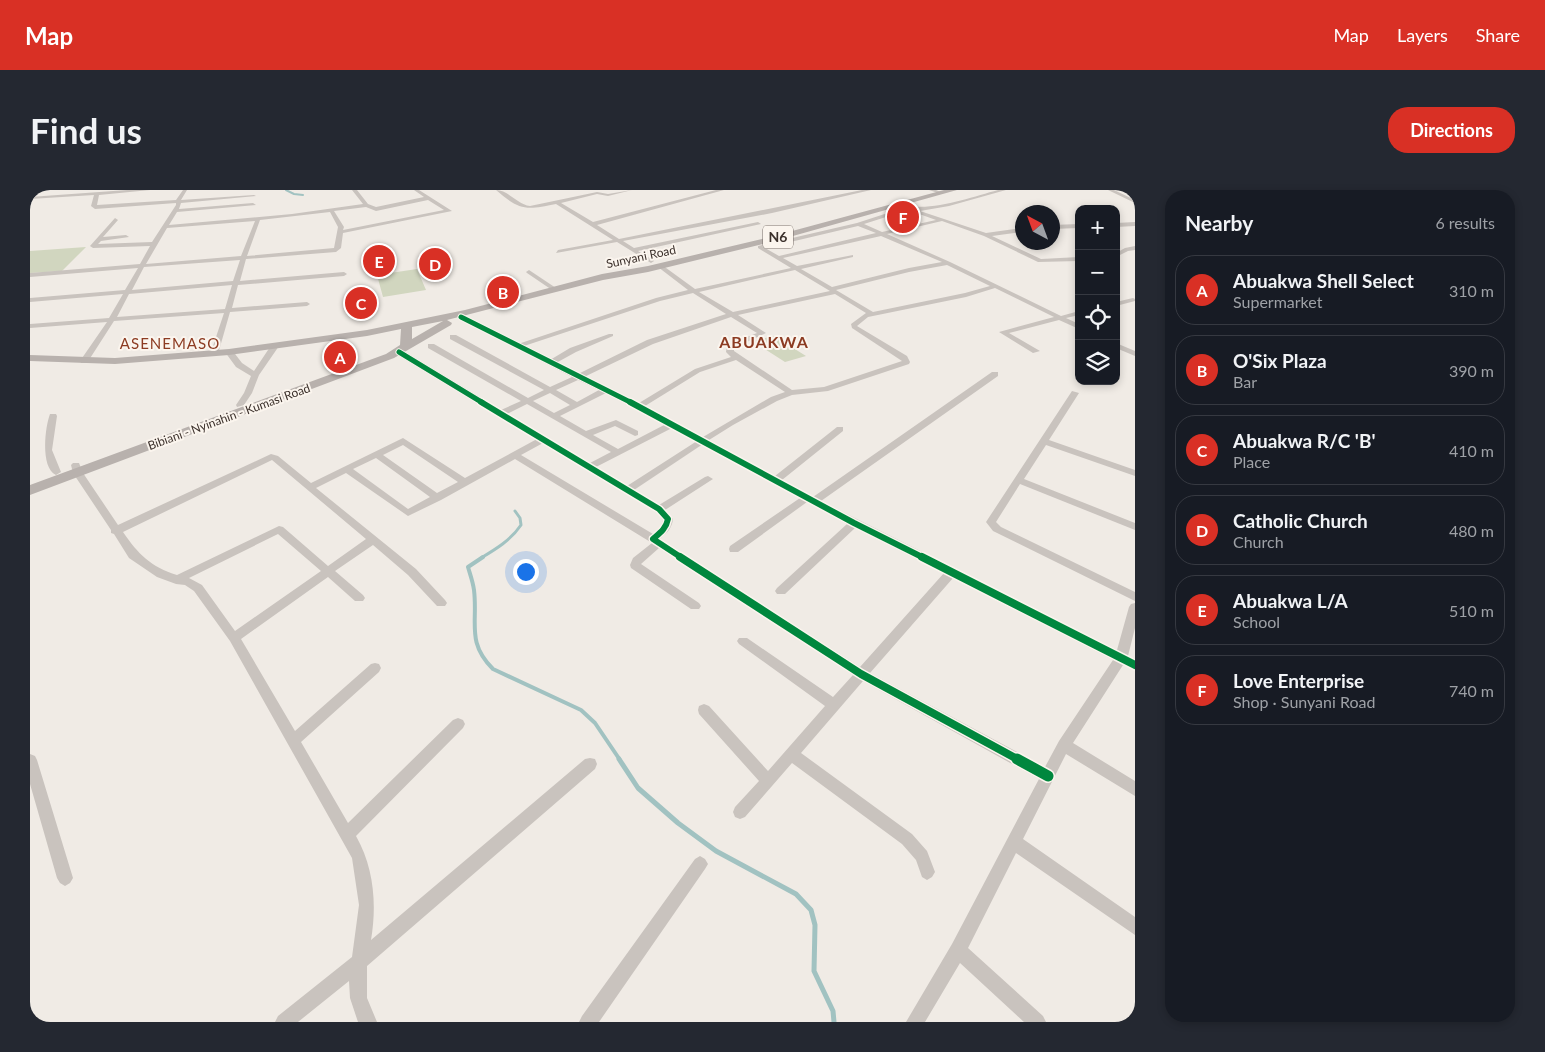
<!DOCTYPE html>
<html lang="en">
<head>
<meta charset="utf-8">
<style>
	:root { --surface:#171b24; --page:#242831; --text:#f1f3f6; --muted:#9ea1a6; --line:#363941; --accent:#d93025 }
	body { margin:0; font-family:Lato,sans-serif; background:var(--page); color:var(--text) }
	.controls { position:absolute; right:15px; top:15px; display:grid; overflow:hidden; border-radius:10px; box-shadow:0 2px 8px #0003 }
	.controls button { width:45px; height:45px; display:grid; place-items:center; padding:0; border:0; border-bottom:1px solid var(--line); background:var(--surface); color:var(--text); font:25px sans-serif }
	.compass { position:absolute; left:985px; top:15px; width:45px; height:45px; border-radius:50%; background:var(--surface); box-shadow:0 2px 8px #0003; rotate:319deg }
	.you { position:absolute; left:495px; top:381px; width:18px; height:18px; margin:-12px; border:4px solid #fff; border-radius:50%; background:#1a73e8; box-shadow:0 0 0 8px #1a73e833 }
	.badge { display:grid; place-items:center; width:32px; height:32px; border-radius:50%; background:var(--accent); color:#fff; font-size:16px; font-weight:700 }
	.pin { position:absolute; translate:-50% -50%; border:2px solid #fff; box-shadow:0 1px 5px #0006 }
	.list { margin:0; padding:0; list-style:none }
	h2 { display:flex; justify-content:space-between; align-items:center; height:65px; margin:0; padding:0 20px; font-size:21px }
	h2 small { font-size:16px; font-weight:400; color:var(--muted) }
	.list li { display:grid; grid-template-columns:32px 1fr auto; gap:15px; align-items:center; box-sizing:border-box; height:70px; margin:0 10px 10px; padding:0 10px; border:1px solid var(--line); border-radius:20px }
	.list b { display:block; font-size:19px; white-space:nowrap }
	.list p { margin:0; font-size:16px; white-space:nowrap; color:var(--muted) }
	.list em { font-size:16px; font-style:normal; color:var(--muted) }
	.icon { flex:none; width:28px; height:28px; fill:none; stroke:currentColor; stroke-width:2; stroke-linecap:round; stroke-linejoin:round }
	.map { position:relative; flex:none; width:1105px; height:832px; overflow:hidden; border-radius:20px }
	header { display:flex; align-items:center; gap:30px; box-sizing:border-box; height:70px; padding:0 25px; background:var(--accent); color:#fff }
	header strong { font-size:24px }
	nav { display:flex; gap:28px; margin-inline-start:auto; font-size:18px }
	.intro { display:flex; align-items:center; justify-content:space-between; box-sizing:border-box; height:120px; padding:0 30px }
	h1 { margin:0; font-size:35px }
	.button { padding:12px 22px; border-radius:20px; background:var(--accent); color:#fff; font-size:18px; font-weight:700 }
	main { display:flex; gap:30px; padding:0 30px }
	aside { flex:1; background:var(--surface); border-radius:20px; box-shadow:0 2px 8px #0003 }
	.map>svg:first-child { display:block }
	.green { fill:#d1d6bf }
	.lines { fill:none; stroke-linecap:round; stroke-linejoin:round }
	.stream-far3 { stroke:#a1c2c1; stroke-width:2 }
	.stream-far2 { stroke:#a1c2c1; stroke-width:3 }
	.stream-far1 { stroke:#a1c2c1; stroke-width:4 }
	.stream { stroke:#a1c2c1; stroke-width:5 }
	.street { fill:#c9c3be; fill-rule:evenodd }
	.primary { fill:#b8b1ad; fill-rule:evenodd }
	.cycleway-far3-casing { stroke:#fbf5ee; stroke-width:7 }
	.cycleway-far2-casing { stroke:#fbf5ee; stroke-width:9 }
	.cycleway-far1-casing { stroke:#fbf5ee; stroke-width:11 }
	.cycleway-casing { stroke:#fbf5ee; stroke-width:14 }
	.cycleway-far3 { stroke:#00873e; stroke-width:5 }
	.cycleway-far2 { stroke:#00873e; stroke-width:6 }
	.cycleway-far1 { stroke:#00873e; stroke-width:8 }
	.cycleway { stroke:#00873e; stroke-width:11 }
	.labels { text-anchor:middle; stroke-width:4; stroke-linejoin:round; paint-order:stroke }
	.far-street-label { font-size:12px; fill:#3b302b; stroke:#fbf5ee }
	.shield { fill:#fbf5ee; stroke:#756b66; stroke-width:1 }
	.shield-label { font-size:14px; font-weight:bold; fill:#3b302b }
	.far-quarter-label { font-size:15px; letter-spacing:1px; fill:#8c3b22; stroke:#fbf5ee }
	.far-district-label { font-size:16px; font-weight:bold; letter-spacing:1px; fill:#8c3b22; stroke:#fbf5ee }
</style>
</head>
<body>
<header>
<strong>Map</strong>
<nav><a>Map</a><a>Layers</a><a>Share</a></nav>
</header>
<div class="intro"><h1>Find us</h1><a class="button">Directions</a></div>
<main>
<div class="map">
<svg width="1105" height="832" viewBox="0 0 1105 832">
	<rect width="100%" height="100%" fill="#f0ebe5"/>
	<!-- green -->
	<path class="green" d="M56,57L32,81L0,83V61Z
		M387,79L396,100L353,107L347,85Z
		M744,146L776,166L755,172L722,151Z"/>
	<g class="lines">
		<!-- stream-far3 -->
		<path class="stream-far3" d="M256,0L264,4L273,5"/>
		<!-- stream-far2 -->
		<path class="stream-far2" d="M451,368C466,359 481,350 491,335L490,328L485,321"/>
		<!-- stream-far1 -->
		<path class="stream-far1" d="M453,367L438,377C440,384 443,392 444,400C448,433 436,452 463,479L551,520L565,533L590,570"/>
		<!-- stream -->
		<path class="stream" d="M589,569L608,598L648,633L686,661L766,704L781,720L785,735L784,781L803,821L804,832"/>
		<!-- street -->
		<path class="street" d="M97,0H120L69,5L67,15L146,10L153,0H157L151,10L224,5L226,6L151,13L149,19L223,13L226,15L147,22L139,35L262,24L333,14L322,0H327L338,14L346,17L394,7L384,0H389L422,21L313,43L311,58L306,62L216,69L210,91L314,82L317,84L314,86L208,95L202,118L277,112L280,114L277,116L200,122L188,164L181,162L194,123L84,131L57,173H51L50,171L77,132L0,138V134L79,128L93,104L0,112V108L95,100L108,78L0,87V83L110,74L120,56L63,58L60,56L85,28L88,30L73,47L96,45L99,47L71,51L68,54L122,52L146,15V13L65,19L61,16L64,5L0,9V7ZM398,10L414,20L313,40L314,37L304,21L336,17L346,21ZM300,22L308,37L304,58L217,66L230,30ZM225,31L211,66L116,74L137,38ZM210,70L203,91L102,100L114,77ZM202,95L195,119L87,127L99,104Z
			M466,0C478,0 487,14 500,16L567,2L578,4L602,0L578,6L567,4L531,13L563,32L686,0H694L567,35L589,49L832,0H841L742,23L593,51L604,58L728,32L731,34L608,61L623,70L624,71L621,73L587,52L526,63L528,60L583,50L526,14C496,20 490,21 466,0Z
			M899,0H906L913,3L911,4Z
			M968,0H976L919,16L890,21L956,43L992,38V42L962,46L1011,69L1049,67V71L1008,72L954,46L912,31L857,44L920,72L1031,126L1049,121V125L1036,128L1049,134V139L1029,130L979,143L1010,161L1003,163L969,142L1024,127L965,98L936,107L838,127L827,136L877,166L880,172L879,174L798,201L762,205L747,211L703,235L679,250L745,286L807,237H813V241L752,290L783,307L962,182H968V186L791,311L1087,460L1099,417L1101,414L1105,413V438L1098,466L1105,469V480L1093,475L1043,553L1105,591V606L1036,564L993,649L1105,727V745L986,663L938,758L1013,826L1016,832H994L930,773L895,832H876L922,754L1009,589L833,491L771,563L882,644L897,661L905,682L902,687L897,690L892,687L886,670L872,654L762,573L715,627L710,629L705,627L703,622L705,617L729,591L669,524L668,520L669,516L674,514L679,516L738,581L795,516L709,454L707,451L709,448H717L803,507L823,485L629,358L611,374L669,413L671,416L669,419H661L601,378L600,375L603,368L622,353L485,269L411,310L378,326L316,283L286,298L386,379L415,410L417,413L415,416H407L378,385L343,355L305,381L333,405L335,408L333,411H325L298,387L211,449L265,541L341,474L345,473L349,474L351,478L349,482L271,552L318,633L423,530L428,528L433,530L435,534L433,538L326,646C344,678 347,714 341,750L555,569L560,568L565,569L567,574L565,579L337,776V808L347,832H328L320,808L319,791L268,832H245L248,826L322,767L329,715L322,668L200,451L164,401L155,395L146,394L127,387L99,368L84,344L81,343V340L43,283L41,275L43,273H49L53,283L88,335L241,264L248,266L281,293L373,248L435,288L507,249L366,164V160H372L471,220L491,211L398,158V154H404L498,208L514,200L420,149V145H426L520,197L542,187L429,128V126H433L488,154L626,108L658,100L628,77V75H632L665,99L761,78L728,58V56L827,33L873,18L875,15C901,22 942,7 968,0ZM878,20L906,30L852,42L834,34ZM828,36L846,43L749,66L735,58ZM851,46L912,72L879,78L802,97L771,79L823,67V65L767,76L753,68ZM917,75L960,96L935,103L843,122L806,100L879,82ZM765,80L800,101L703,122L669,102ZM663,103L696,124L617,150L548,184L526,173L546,162L583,146V144H579L540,158L520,170L494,156L630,111ZM805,104L836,123L821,134L822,138L872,171L794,197L762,200L704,161V158L736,143L708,125ZM701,127L727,143L697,155L696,162L701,167L665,179L609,213L554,187L623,154ZM706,170L755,202L741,207L673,247L615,216L670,182ZM548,190L569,200L547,212L526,200ZM520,203L540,215L524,223L503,211ZM576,203L636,234L588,259L563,245L585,236L605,246L608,245V241L586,230L556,241L530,226ZM497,214L581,262L560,273L477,224ZM642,238L667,251L597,296L566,277ZM513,253L626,321L633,330L631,336L623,344L491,265ZM673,254L770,308L700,356L699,359L700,362H708L777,312L817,334L747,398L745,401L747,404H755L825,338L914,383L830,477L630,349C637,343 642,338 643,329L635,320L683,289L678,286L675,287L629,315L604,300ZM373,255L428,292L407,303L353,265ZM346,268L400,307L378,319L323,279ZM242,270L336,349L298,376L253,337L249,336L147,385C121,377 108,364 93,342ZM248,344L291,381L205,441L172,395L159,388ZM923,388L1083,470L1029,551L1015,577L840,483Z
			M1078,0H1084L1105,10V13Z
			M1105,32V36L1086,37V33Z
			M1049,34V38L1022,39V35Z
			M1105,56V60L1098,61L1086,67V63L1095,58Z
			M499,80L526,98V100H522L497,83L496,82Z
			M1103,108L1105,109V111L1086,116V112Z
			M1086,153L1105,161V166L1086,158Z
			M242,154L249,156L229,185L222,203L214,215L207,217L206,215L214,203L221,186L206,177L195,162L202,160L212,173L224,181Z
			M1042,201L1049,203L1019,250L1105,280V286L1016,255L994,289L1105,333V340L990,294L966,332L971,337L1105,402V411L963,341L956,332Z
			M20,224H26L27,226L22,260L31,282L26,285C10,278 15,237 20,224Z
			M0,564L5,566L7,570L43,688L40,693L35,696L30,693L27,688L0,594Z
			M670,666L675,669L678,674L675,679L569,832H549L552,826L665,669Z"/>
		<!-- primary -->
		<path class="primary" d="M914,0H927L745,51L618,82L573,90L417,130L422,133L421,135L364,168L0,305V295L356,164L370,155L371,139L337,146L199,165L85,174L0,171V165L85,168L199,159L337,140L435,120L572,84L618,76L740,47ZM413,131L382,149V137Z"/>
		<!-- cycleway-far3 casing -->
		<g class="cycleway-far3-casing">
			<path id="cycleway-far3" d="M431,127L602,213
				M369,162L453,213"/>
		</g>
		<!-- cycleway-far2 casing -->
		<g class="cycleway-far2-casing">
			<path id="cycleway-far2" d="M451,212L629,319L638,329C636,339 630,343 623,349L652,368
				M600,212L824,333L894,368"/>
		</g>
		<!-- cycleway-far1 casing -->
		<g class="cycleway-far1-casing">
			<path id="cycleway-far1" d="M650,367L831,484L989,570
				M892,367L1105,475"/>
		</g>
		<!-- cycleway casing -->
		<g class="cycleway-casing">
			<path id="cycleway" d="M987,569L1018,586"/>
		</g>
		<!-- cycleway-far3 -->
		<use href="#cycleway-far3" class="cycleway-far3"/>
		<!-- cycleway-far2 -->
		<use href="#cycleway-far2" class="cycleway-far2"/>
		<!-- cycleway-far1 -->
		<use href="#cycleway-far1" class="cycleway-far1"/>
		<!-- cycleway -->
		<use href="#cycleway" class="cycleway"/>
	</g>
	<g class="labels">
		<!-- far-street labels -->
		<g class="far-street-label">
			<text transform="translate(611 67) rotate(-12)" y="4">Sunyani Road</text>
			<text transform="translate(199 227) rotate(-20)" y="4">Bibiani - Nyinahin - Kumasi Road</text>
		</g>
		<!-- shield labels -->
		<rect class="shield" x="733" y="35.5" width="30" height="23" rx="4"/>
		<g class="shield-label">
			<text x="748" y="52">N6</text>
		</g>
		<!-- far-quarter labels -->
		<g class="far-quarter-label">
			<text x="140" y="159">ASENEMASO</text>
		</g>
		<!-- far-district labels -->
		<g class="far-district-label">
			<text x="734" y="158">ABUAKWA</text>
		</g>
	</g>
</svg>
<div class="controls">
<button>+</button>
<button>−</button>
<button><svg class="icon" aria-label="locate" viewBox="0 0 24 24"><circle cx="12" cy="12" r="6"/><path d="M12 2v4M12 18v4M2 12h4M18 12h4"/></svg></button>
<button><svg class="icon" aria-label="layers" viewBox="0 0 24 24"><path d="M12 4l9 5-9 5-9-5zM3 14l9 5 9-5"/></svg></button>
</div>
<svg class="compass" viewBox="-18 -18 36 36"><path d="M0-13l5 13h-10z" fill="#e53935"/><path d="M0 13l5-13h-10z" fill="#9ea1a6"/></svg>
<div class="you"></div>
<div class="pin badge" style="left:310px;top:167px">A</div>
<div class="pin badge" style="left:473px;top:102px">B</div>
<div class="pin badge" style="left:331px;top:113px">C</div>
<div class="pin badge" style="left:405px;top:74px">D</div>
<div class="pin badge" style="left:349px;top:71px">E</div>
<div class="pin badge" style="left:873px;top:27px">F</div>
</div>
<aside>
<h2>Nearby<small>6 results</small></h2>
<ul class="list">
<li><span class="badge">A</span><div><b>Abuakwa Shell Select</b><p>Supermarket</p></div><em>310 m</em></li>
<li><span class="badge">B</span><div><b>O'Six Plaza</b><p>Bar</p></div><em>390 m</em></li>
<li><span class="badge">C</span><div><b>Abuakwa R/C 'B'</b><p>Place</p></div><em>410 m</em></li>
<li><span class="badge">D</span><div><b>Catholic Church</b><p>Church</p></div><em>480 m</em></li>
<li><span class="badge">E</span><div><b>Abuakwa L/A</b><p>School</p></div><em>510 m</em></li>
<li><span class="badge">F</span><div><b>Love Enterprise</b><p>Shop · Sunyani Road</p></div><em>740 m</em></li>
</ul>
</aside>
</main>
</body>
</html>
